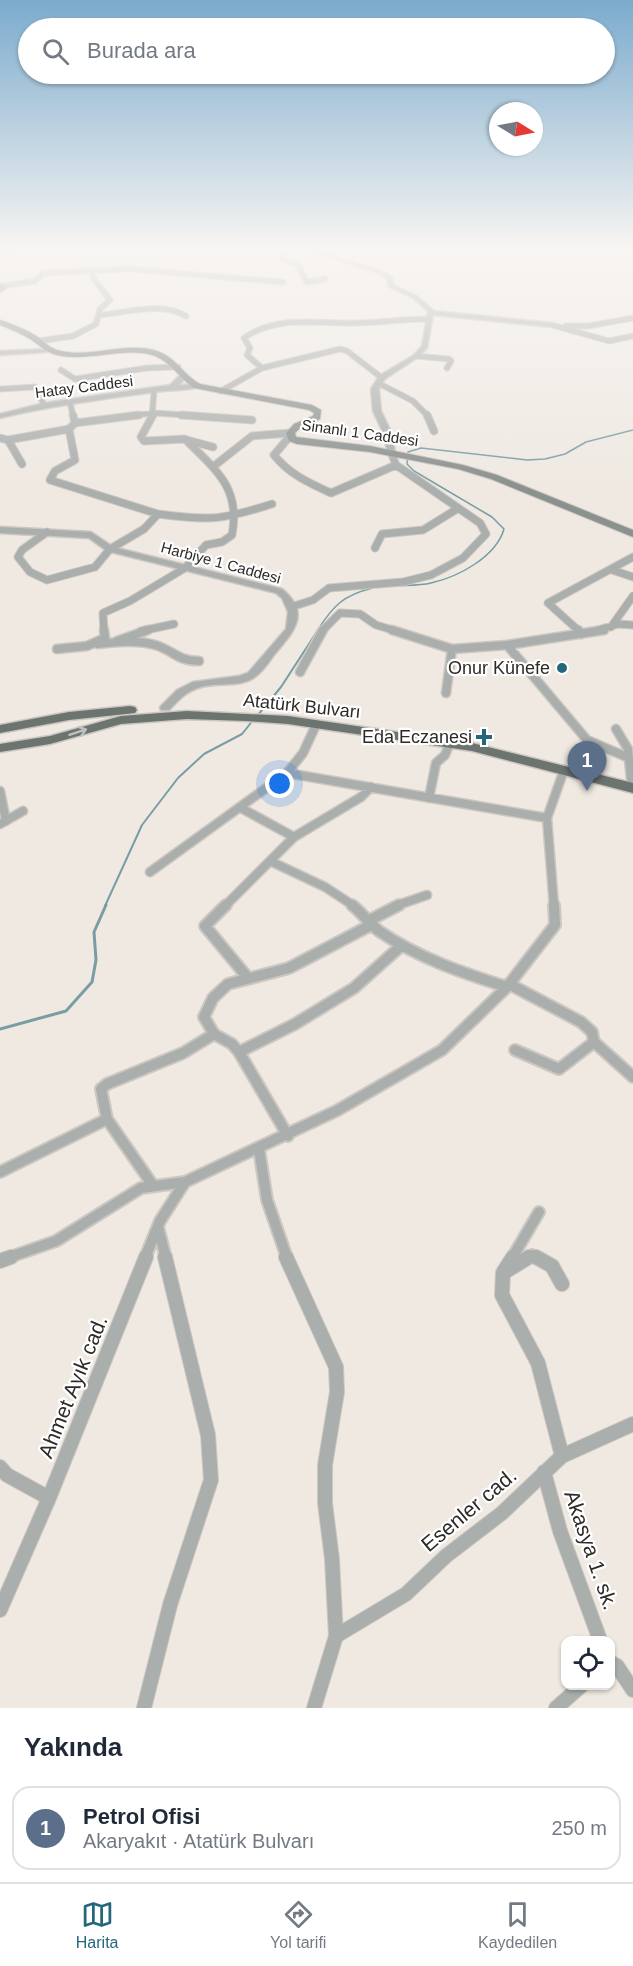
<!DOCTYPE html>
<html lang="tr">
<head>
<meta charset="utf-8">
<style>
	:root { --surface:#fff; --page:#f2f2f3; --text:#1f2937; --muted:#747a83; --line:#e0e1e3; --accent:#25677a }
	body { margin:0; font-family:Helvetica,sans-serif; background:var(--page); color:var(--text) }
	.controls { position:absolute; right:18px; bottom:18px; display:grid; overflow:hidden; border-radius:12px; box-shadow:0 2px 4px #0004 }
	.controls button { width:54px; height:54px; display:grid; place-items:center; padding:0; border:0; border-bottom:2px solid var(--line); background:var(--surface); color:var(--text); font:30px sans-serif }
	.compass { position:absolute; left:489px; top:102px; width:54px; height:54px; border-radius:50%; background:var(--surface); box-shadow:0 2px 4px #0004; rotate:100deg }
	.you { position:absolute; left:280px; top:784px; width:21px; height:21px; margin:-15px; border:4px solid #fff; border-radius:50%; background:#1a73e8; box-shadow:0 0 0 9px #1a73e833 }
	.badge { display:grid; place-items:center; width:39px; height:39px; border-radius:50%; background:var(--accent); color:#fff; font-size:20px; font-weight:700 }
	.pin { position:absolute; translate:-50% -50px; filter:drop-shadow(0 2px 3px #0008) }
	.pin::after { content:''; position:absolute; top:32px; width:21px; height:18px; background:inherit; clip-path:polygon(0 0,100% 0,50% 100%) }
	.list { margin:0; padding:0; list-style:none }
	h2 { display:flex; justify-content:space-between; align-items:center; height:78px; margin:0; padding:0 24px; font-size:26px }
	h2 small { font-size:20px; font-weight:400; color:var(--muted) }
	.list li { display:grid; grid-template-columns:39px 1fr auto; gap:18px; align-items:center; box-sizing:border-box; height:84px; margin:0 12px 12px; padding:0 12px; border:2px solid var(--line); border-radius:18px }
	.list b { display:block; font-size:22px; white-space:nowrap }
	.list p { margin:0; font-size:20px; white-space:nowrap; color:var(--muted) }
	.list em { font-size:20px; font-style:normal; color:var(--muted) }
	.icon { flex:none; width:33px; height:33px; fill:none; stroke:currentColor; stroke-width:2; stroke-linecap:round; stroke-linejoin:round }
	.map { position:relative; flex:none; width:633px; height:1708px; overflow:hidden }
	.search { position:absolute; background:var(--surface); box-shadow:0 2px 4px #0004; left:18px; right:18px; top:18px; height:66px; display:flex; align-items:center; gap:15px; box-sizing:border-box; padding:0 21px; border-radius:33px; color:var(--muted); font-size:22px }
	.sheet { height:174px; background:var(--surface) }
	nav { display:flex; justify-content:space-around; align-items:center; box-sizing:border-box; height:84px; border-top:2px solid var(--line); background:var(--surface); font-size:16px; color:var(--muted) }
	nav a { display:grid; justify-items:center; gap:3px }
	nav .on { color:var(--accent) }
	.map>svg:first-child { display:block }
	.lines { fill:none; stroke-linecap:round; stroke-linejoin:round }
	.stream-far2 { stroke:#789da5; stroke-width:1.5 }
	.stream-far1 { stroke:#789da5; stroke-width:2 }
	.stream { stroke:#789da5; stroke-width:3 }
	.minor-far4-casing { stroke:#ccc7c1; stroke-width:7 }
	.minor-far3-casing { stroke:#ccc7c1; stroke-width:9 }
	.minor-far2-casing { stroke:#ccc7c1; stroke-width:11 }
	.minor-far1-casing { stroke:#ccc7c1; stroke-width:14 }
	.minor-casing { stroke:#ccc7c1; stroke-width:16 }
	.tertiary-casing { stroke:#ccc7c1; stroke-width:3 }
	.secondary-casing { stroke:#ccc7c1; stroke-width:2 }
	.trunk-casing { stroke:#ccc7c1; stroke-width:3 }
	.minor-far4 { stroke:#aaaead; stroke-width:5 }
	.minor-far3 { stroke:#aaaead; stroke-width:7 }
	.minor-far2 { stroke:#aaaead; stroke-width:8 }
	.minor-far1 { stroke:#aaaead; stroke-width:10 }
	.minor { stroke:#aaaead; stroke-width:14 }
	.tertiary { fill:#aaaead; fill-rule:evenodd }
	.secondary { fill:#8b918f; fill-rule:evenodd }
	.trunk { fill:#6c7470; fill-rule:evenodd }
	.oneway { stroke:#bdc0bf }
	.poi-dot { fill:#25677a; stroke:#fff; stroke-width:2 }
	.labels { text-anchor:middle; stroke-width:4.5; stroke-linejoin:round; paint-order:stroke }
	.far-street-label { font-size:15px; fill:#2d2b28; stroke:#fff }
	.poi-label { font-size:18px; fill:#2d2b28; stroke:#fff; text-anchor:end }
	.street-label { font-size:18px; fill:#2d2b28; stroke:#fff }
	.near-street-label { font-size:21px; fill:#2d2b28; stroke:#fff }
</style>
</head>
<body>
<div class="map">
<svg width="633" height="1708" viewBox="0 0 633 1708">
	<rect width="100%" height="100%" fill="#efe9e2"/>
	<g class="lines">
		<!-- stream-far2 -->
		<path class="stream-far2" d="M393,586C405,585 419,586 431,583C458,577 496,557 504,529L492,517L414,471L407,464L408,452L421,448L527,460L545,459L565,454L586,442L633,430
			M317,631C333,606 343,595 373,588"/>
		<!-- stream-far1 -->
		<path class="stream-far1" d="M258,715L281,687L318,630
			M105,906L142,825L178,778L204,754L242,734L254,719"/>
		<!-- stream -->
		<path class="stream" d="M0,1029L66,1011L92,982L96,960L94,932L106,905"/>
		<!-- minor-far4 casing -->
		<g class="minor-far4-casing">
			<path id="minor-far4" d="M284,248L282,259L298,265L307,282L325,279
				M2,286L35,281L43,273L130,269L283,282
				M99,315C126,313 161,301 186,316
				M552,325L609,341L633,336
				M566,326H588L633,318
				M38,341L73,336L96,324L100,309L110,300L93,278V270
				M416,356L449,359L451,361L447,368
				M262,368L247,355L250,348L244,338C278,314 319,324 358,323C382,322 405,319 429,319
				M61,370L75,379L147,368L178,367
				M378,383L413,401L428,416
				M0,389L35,387L44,405
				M221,391L262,368L340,349L347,351L382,378
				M70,402L73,416
				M127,416L154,413L202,416
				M152,416L154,392"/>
		</g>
		<!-- minor-far3 casing -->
		<g class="minor-far3-casing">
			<path id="minor-far3" d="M73,415L75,423L69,429L75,460L55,471L50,480L158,514
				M181,415L252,420
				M427,415L434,431
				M75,423L139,415
				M290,436L274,455C289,474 309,483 331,493L396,465
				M0,438L8,440L22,464
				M8,440L69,429
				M187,440L213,447
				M214,466L252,436L290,433
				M47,532L22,550L18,557L30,572L47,580L95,567L110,549L144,529L158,514C210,521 222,520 272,504
				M375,548L382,534L423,530L457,509
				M612,570L633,577
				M291,607L313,600L329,588L403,582L431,575L463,558L486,534L480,523L396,465L391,452
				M611,627L633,596
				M104,631L103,613L130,601L185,568L206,545L222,542L232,535C241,488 216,470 185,439L144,441L141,437L153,415
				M141,631L174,624
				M322,631L340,613L360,614L376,625L396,631
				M579,631L548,603L633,557
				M595,631L618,624L633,625"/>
		</g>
		<!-- minor-far2 casing -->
		<g class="minor-far2-casing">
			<path id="minor-far2" d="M392,630L452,649L507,645L604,630
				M578,630L582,634
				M117,641L148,630
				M98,644C117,642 137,640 155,645C173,650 177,661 199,661
				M507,645L587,740L629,758
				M57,649L87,646L105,638L104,630
				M300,672L323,630
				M446,693L452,649
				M616,729L628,749L631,779
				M287,773L547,818
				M0,791L6,821
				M429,798L436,763L445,755L450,743
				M241,808L294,837
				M0,824L23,811
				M270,861L325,887L354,906
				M150,872L287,773L303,753L316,725
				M225,906L294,837L361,797L371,787
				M395,906L427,895
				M554,906L547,818L564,770"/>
		</g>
		<!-- minor-far1 casing -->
		<g class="minor-far1-casing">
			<path id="minor-far1" d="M226,905L205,926L248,978
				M352,905C362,913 369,923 379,931C418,958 463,973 507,987
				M368,921L399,905
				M509,984L581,1022L592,1032L594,1042L633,1077
				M515,1050L559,1069L594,1042
				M239,1052L295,1024L354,988L402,945
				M288,1136L239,1052L232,1044L214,1034L204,1017L213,998L228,984L289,968L371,925
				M259,1149L267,1200L287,1258
				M0,1172L107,1119
				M152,1184L107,1119L101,1089L107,1084L183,1053L214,1034
				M158,1227L166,1258
				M7,1258L56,1241L141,1188L185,1182L338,1110L442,1050L507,987L555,925L554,905
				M145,1258L160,1221L185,1182
				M512,1258L539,1212
				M526,1258L532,1255L538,1258"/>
		</g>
		<!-- minor casing -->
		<g class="minor-casing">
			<path id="minor" d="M286,1257L336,1367L337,1392L325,1465V1503L332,1559L336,1636L314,1708
				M529,1257L503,1273L502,1295L538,1363L562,1456
				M536,1257L552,1266L562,1284
				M0,1261L11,1257
				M504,1271L513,1257
				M0,1467L7,1475L49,1498
				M544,1472L560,1531L600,1640
				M0,1610L49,1498L146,1257
				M336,1636L406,1594L446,1556L502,1513L562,1456L633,1424
				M610,1662L617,1666L633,1690
				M144,1708L170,1605L211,1480L208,1435L165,1257
				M556,1708L581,1686"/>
		</g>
		<!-- tertiary casing -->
		<g class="tertiary-casing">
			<path id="tertiary" d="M19,248H40L0,253V249Z
				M303,248H311L384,272L392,277L394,285L417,296L434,311L552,323L555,325L552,327L433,315L427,348L418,357L385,379L379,389L381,411L391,432L395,452L388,454L383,432L373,411L371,389L379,376L414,355L422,346L428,311L413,298L389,287L387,279L380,274Z
				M50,349L51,350L48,352L0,355V351Z
				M181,374L188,376L179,385L197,384L201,386C192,391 167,390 155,392C103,399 51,406 0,418V414L44,403L170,385Z
				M0,527L91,532L113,547L282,589C312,614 293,632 274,655C269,662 263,671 256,676C241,689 215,681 198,688C185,692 178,701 169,710H161L160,708L161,706L177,690L193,682L239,676L248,673L286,629L288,612L282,598L276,593L107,551L89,538L0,533Z"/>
		</g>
		<!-- secondary casing -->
		<g class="secondary-casing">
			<path id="secondary" d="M0,284L7,288L0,293Z
				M0,320C12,324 27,330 38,337C46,343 50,349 61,351C92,358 126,341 157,351C177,358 182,374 200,384L312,405L321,410L320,419L300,428L295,433L296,437L370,446L463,465L497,475L633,530V537L491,479L458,469L370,452L297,444L289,441L286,433L294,424L313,416L314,413L309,410L194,388C179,378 172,363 155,356C129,346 91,361 62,356C47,354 41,346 30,339C20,333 10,329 0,325Z"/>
		</g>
		<!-- trunk casing -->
		<g class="trunk-casing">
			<path id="trunk" d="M130,706L135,707L137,710L135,713L69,720L0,733V725L69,712Z
				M187,711L288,716L472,743L633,783V793L472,751L288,724L247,721L187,719L121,724L50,744L0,752V744L50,736L121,716Z"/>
		</g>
		<!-- minor-far4 -->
		<use href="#minor-far4" class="minor-far4"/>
		<!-- minor-far3 -->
		<use href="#minor-far3" class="minor-far3"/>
		<!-- minor-far2 -->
		<use href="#minor-far2" class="minor-far2"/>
		<!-- minor-far1 -->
		<use href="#minor-far1" class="minor-far1"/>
		<!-- minor -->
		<use href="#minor" class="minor"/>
		<!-- tertiary -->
		<use href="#tertiary" class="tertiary"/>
		<!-- secondary -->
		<use href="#secondary" class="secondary"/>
		<!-- trunk -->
		<use href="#trunk" class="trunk"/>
	</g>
	<!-- one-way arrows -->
	<defs><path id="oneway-shaft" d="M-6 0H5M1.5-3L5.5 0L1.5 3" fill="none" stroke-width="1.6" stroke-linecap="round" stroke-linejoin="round" transform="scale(1.5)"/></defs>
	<use class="oneway" href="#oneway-shaft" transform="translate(78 732) rotate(-18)"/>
	<!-- sky -->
	<linearGradient id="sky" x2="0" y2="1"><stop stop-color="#7babcd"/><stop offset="0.51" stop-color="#f8f5f2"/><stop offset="1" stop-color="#f8f5f2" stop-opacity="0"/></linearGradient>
	<rect width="633" height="487" fill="url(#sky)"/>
	<!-- markers -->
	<g class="poi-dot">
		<circle cx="562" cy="668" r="6"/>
		<path d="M481 728h6v6h6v6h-6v6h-6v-6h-6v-6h6z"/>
	</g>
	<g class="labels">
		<!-- far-street labels -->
		<g class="far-street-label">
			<text transform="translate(84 387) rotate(-7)" y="5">Hatay Caddesi</text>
			<text transform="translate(360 433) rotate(8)" y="5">Sinanlı 1 Caddesi</text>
			<text transform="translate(221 563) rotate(15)" y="5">Harbiye 1 Caddesi</text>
		</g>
		<!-- poi labels -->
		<g class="poi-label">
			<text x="550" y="674">Onur Künefe</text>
			<text x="472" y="743">Eda Eczanesi</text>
		</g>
		<!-- street labels -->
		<g class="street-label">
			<text transform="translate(302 706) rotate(6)" y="6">Atatürk Bulvarı</text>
		</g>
		<!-- near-street labels -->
		<g class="near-street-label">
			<text transform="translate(73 1387) rotate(-68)" y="7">Ahmet Ayık cad.</text>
			<text transform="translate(469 1510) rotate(-40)" y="7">Esenler cad.</text>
			<text transform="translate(591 1550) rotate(71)" y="7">Akasya 1. sk.</text>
		</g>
	</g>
</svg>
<div class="controls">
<button><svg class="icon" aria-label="locate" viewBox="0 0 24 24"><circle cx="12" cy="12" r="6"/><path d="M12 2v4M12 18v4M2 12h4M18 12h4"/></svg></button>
</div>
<svg class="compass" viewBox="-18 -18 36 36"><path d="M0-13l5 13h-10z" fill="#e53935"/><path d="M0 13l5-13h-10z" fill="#747a83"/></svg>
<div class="you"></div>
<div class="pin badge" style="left:587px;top:791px;background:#5c6f8a">1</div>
<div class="search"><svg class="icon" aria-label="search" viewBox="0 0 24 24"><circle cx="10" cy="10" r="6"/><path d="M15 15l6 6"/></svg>Burada ara</div>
</div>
<section class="sheet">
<h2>Yakında<small></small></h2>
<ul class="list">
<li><span class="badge" style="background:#5c6f8a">1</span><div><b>Petrol Ofisi</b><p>Akaryakıt · Atatürk Bulvarı</p></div><em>250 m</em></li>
</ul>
</section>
<nav>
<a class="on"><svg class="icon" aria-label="map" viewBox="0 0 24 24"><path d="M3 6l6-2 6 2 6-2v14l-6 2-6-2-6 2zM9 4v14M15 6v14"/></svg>Harita</a>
<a><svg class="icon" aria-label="directions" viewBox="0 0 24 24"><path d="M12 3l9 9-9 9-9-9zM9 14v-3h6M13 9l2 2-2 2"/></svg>Yol tarifi</a>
<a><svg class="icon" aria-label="saved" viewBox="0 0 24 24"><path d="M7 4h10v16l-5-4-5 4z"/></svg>Kaydedilen</a>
</nav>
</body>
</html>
